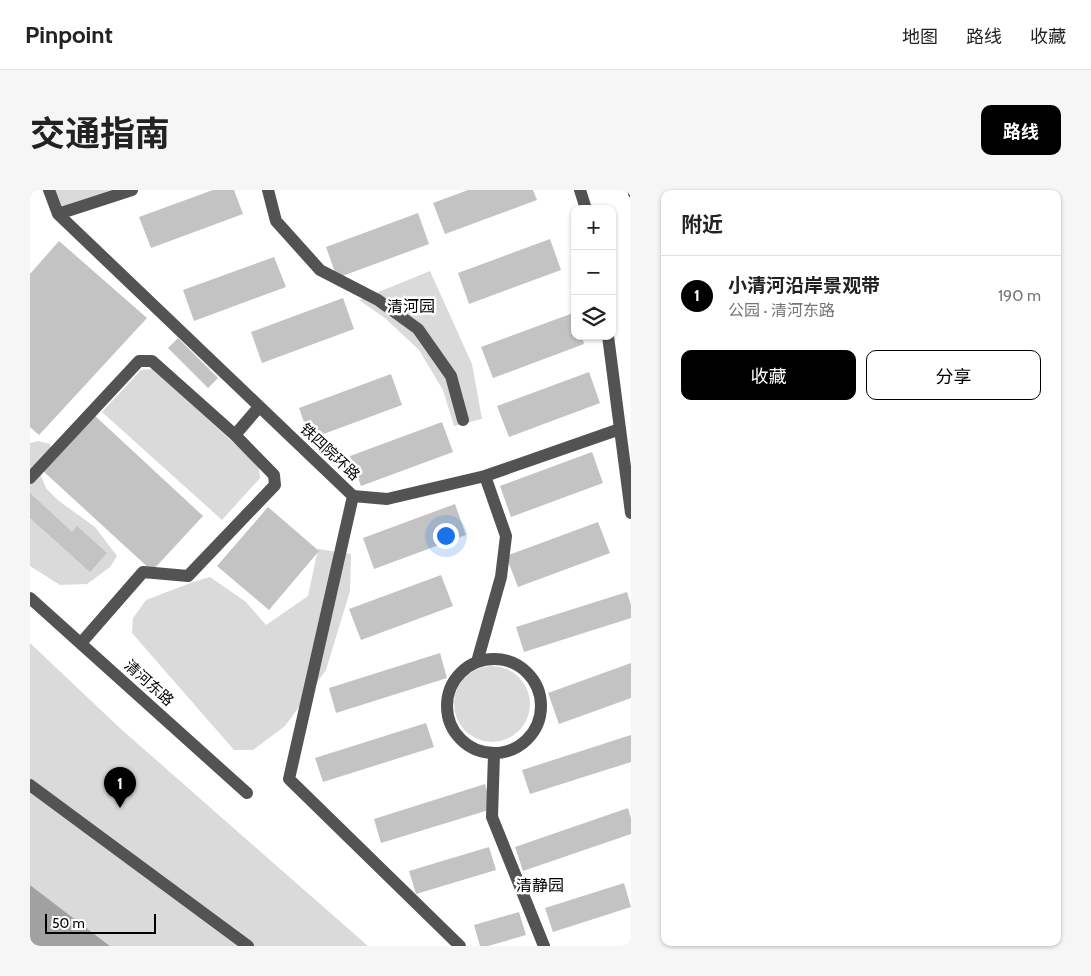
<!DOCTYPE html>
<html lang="zh">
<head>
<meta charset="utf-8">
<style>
	:root { --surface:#fff; --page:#f6f6f6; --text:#222; --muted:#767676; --line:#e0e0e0; --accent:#000 }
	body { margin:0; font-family:Cabin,"Noto Sans SC",sans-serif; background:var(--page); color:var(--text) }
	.controls { position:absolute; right:15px; top:15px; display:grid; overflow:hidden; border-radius:10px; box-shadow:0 1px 4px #0004 }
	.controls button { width:45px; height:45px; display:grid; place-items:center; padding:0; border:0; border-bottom:1px solid var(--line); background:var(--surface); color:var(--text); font:25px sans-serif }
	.scale { position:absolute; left:15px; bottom:12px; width:111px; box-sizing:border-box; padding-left:5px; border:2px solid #000; border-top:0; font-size:14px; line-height:18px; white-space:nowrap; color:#000; -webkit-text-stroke:4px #fff; paint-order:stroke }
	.you { position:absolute; left:415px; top:345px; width:18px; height:18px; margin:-12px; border:4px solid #fff; border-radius:50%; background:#1a73e8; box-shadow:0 0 0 8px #1a73e833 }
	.badge { display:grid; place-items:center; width:32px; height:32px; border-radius:50%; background:var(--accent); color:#fff; font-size:16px; font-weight:700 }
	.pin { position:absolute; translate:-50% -41px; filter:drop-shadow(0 1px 2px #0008) }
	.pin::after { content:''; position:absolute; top:26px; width:18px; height:15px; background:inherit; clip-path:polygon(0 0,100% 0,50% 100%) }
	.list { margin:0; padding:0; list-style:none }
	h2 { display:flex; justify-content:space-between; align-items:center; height:65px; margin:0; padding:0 20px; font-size:21px }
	h2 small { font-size:16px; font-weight:400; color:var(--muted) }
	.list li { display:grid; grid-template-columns:32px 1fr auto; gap:15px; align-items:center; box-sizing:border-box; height:80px; padding:0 20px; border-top:1px solid var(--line) }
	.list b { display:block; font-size:19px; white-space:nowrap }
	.list p { margin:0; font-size:16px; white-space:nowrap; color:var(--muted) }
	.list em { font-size:16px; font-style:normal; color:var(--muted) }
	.actions { display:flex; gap:10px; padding:15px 20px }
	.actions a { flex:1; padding:11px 0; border:1px solid var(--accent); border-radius:10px; text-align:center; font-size:18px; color:var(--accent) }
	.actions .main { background:var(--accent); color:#fff }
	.icon { flex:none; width:28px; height:28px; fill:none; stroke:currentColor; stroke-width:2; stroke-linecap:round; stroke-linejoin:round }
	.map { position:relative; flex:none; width:601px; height:756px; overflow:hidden; border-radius:10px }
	header { display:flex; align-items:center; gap:30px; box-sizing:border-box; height:70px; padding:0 25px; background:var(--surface); border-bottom:1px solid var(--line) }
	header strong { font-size:24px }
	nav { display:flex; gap:28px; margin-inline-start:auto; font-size:18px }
	.intro { display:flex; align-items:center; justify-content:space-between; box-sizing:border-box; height:120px; padding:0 30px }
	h1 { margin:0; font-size:35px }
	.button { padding:12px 22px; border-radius:10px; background:var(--accent); color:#fff; font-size:18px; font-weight:700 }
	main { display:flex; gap:30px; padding:0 30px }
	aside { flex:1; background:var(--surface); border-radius:10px; box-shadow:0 1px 4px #0004 }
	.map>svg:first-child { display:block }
	.green { fill:#dadada }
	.water { fill:#a1a1a1 }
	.building { fill:#c3c3c3 }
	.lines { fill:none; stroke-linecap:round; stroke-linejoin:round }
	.minor { stroke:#535353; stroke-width:12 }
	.rail { stroke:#000; stroke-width:4; stroke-dasharray:8 2.5 1 2.5; stroke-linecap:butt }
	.labels { text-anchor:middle; stroke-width:5; stroke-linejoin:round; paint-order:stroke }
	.street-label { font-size:15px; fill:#000; stroke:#fff }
	.neighbourhood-label { font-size:16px; fill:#000; stroke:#fff }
</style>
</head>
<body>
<header>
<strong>Pinpoint</strong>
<nav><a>地图</a><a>路线</a><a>收藏</a></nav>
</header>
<div class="intro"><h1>交通指南</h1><a class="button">路线</a></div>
<main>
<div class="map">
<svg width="601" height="756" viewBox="0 0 601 756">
	<rect width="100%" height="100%" fill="#fff"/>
	<!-- green -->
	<path class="green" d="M19,0H102L28,24Z
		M400,81L442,174L452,229L424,236L413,200L389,160L355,128L329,110Z
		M123,179L229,276L230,288L192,330L72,222L111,180Z
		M8,251L20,254L22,261L11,286L16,298L29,311L65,337L87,366L80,377L57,394L30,395L0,376V253Z
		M288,359L321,364L320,401L296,480L255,536L223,560H204L102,443L103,428L116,410L163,392L180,387L216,412L236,435L278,406Z
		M0,453L92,540L338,756H80L0,695Z
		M424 514a38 38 0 1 1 76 0a38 38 0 1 1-76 0Z"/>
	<!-- water -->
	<path class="water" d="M0,695L80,756H0Z"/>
	<!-- building -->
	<path class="building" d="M183,0H204L213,24L121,58L109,27Z
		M438,0H503L507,10L415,44L403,13Z
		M388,23L399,54L307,88L296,57Z
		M520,49L531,80L439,114L428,83Z
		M29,51L117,128L9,245L0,237V84Z
		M244,67L256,97L164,131L153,100Z
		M313,108L324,139L232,173L221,142Z
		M543,123L545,128V146H552L554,154L463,188L451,157Z
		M148,148L188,188L178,198L138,158Z
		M559,182L570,213L479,247L467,216Z
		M361,184L372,215L280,249L269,218Z
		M63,224L173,326L122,381L12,280Z
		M412,232L423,262L331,296L320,266Z
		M562,262L573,293L481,327L470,296Z
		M0,303L42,342L47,336L77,363L60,382L0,328Z
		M425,314L436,345L344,379L333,348Z
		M238,317L289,361L239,420L187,376Z
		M568,332L580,363L488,397L476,366Z
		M411,385L423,416L331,450L319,419Z
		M597,402L601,415V428L494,462L486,437Z
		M410,463L417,488L306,523L299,498Z
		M601,473V508L529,534L518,503Z
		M396,533L404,557L293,592L285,568Z
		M601,545V572L500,604L492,580Z
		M455,594L462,619L351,653L344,629Z
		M598,618L601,628V644L493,681L485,657Z
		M459,657L466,680L386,704L379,681Z
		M594,693L601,717L523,742L515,718Z
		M489,722L496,745L458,756H450L444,735Z"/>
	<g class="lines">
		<!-- minor -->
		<path class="minor" d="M19,0L28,24L323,306L357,309L455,286L590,239L578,146
			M238,0L246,31L290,80L348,110L388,139L421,186L433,230
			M550,0L556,19
			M28,24L102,0
			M590,239L601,323
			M0,288L109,171H122L205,245
			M323,306L259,589L430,756
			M0,408L217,603
			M51,453L113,382L158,386L245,295L244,285L205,245L229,217
			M417 516a47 47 0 1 1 94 0a47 47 0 1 1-94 0Z
			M447,472L471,387L476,346L455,286
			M464,564L462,627L514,756
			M0,595L218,756"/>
		<!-- rail -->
		<path class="rail" d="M599,0L601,6"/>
	</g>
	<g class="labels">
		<!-- street labels -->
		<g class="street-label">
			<text transform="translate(300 262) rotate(43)" y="5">铁四院环路</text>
			<text transform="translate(119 493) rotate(42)" y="5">清河东路</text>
		</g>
		<!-- neighbourhood labels -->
		<g class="neighbourhood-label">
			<text x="381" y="122">清河园</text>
			<text x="510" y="701">清静园</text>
		</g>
	</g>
</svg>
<div class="controls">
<button>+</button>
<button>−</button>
<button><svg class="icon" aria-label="layers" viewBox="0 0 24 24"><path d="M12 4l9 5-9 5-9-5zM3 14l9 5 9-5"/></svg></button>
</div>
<div class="scale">50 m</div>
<div class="you"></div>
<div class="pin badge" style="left:90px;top:618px">1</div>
</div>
<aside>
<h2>附近<small></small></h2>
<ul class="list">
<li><span class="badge">1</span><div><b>小清河沿岸景观带</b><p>公园 · 清河东路</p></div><em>190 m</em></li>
</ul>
<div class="actions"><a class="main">收藏</a><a>分享</a></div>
</aside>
</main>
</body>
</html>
